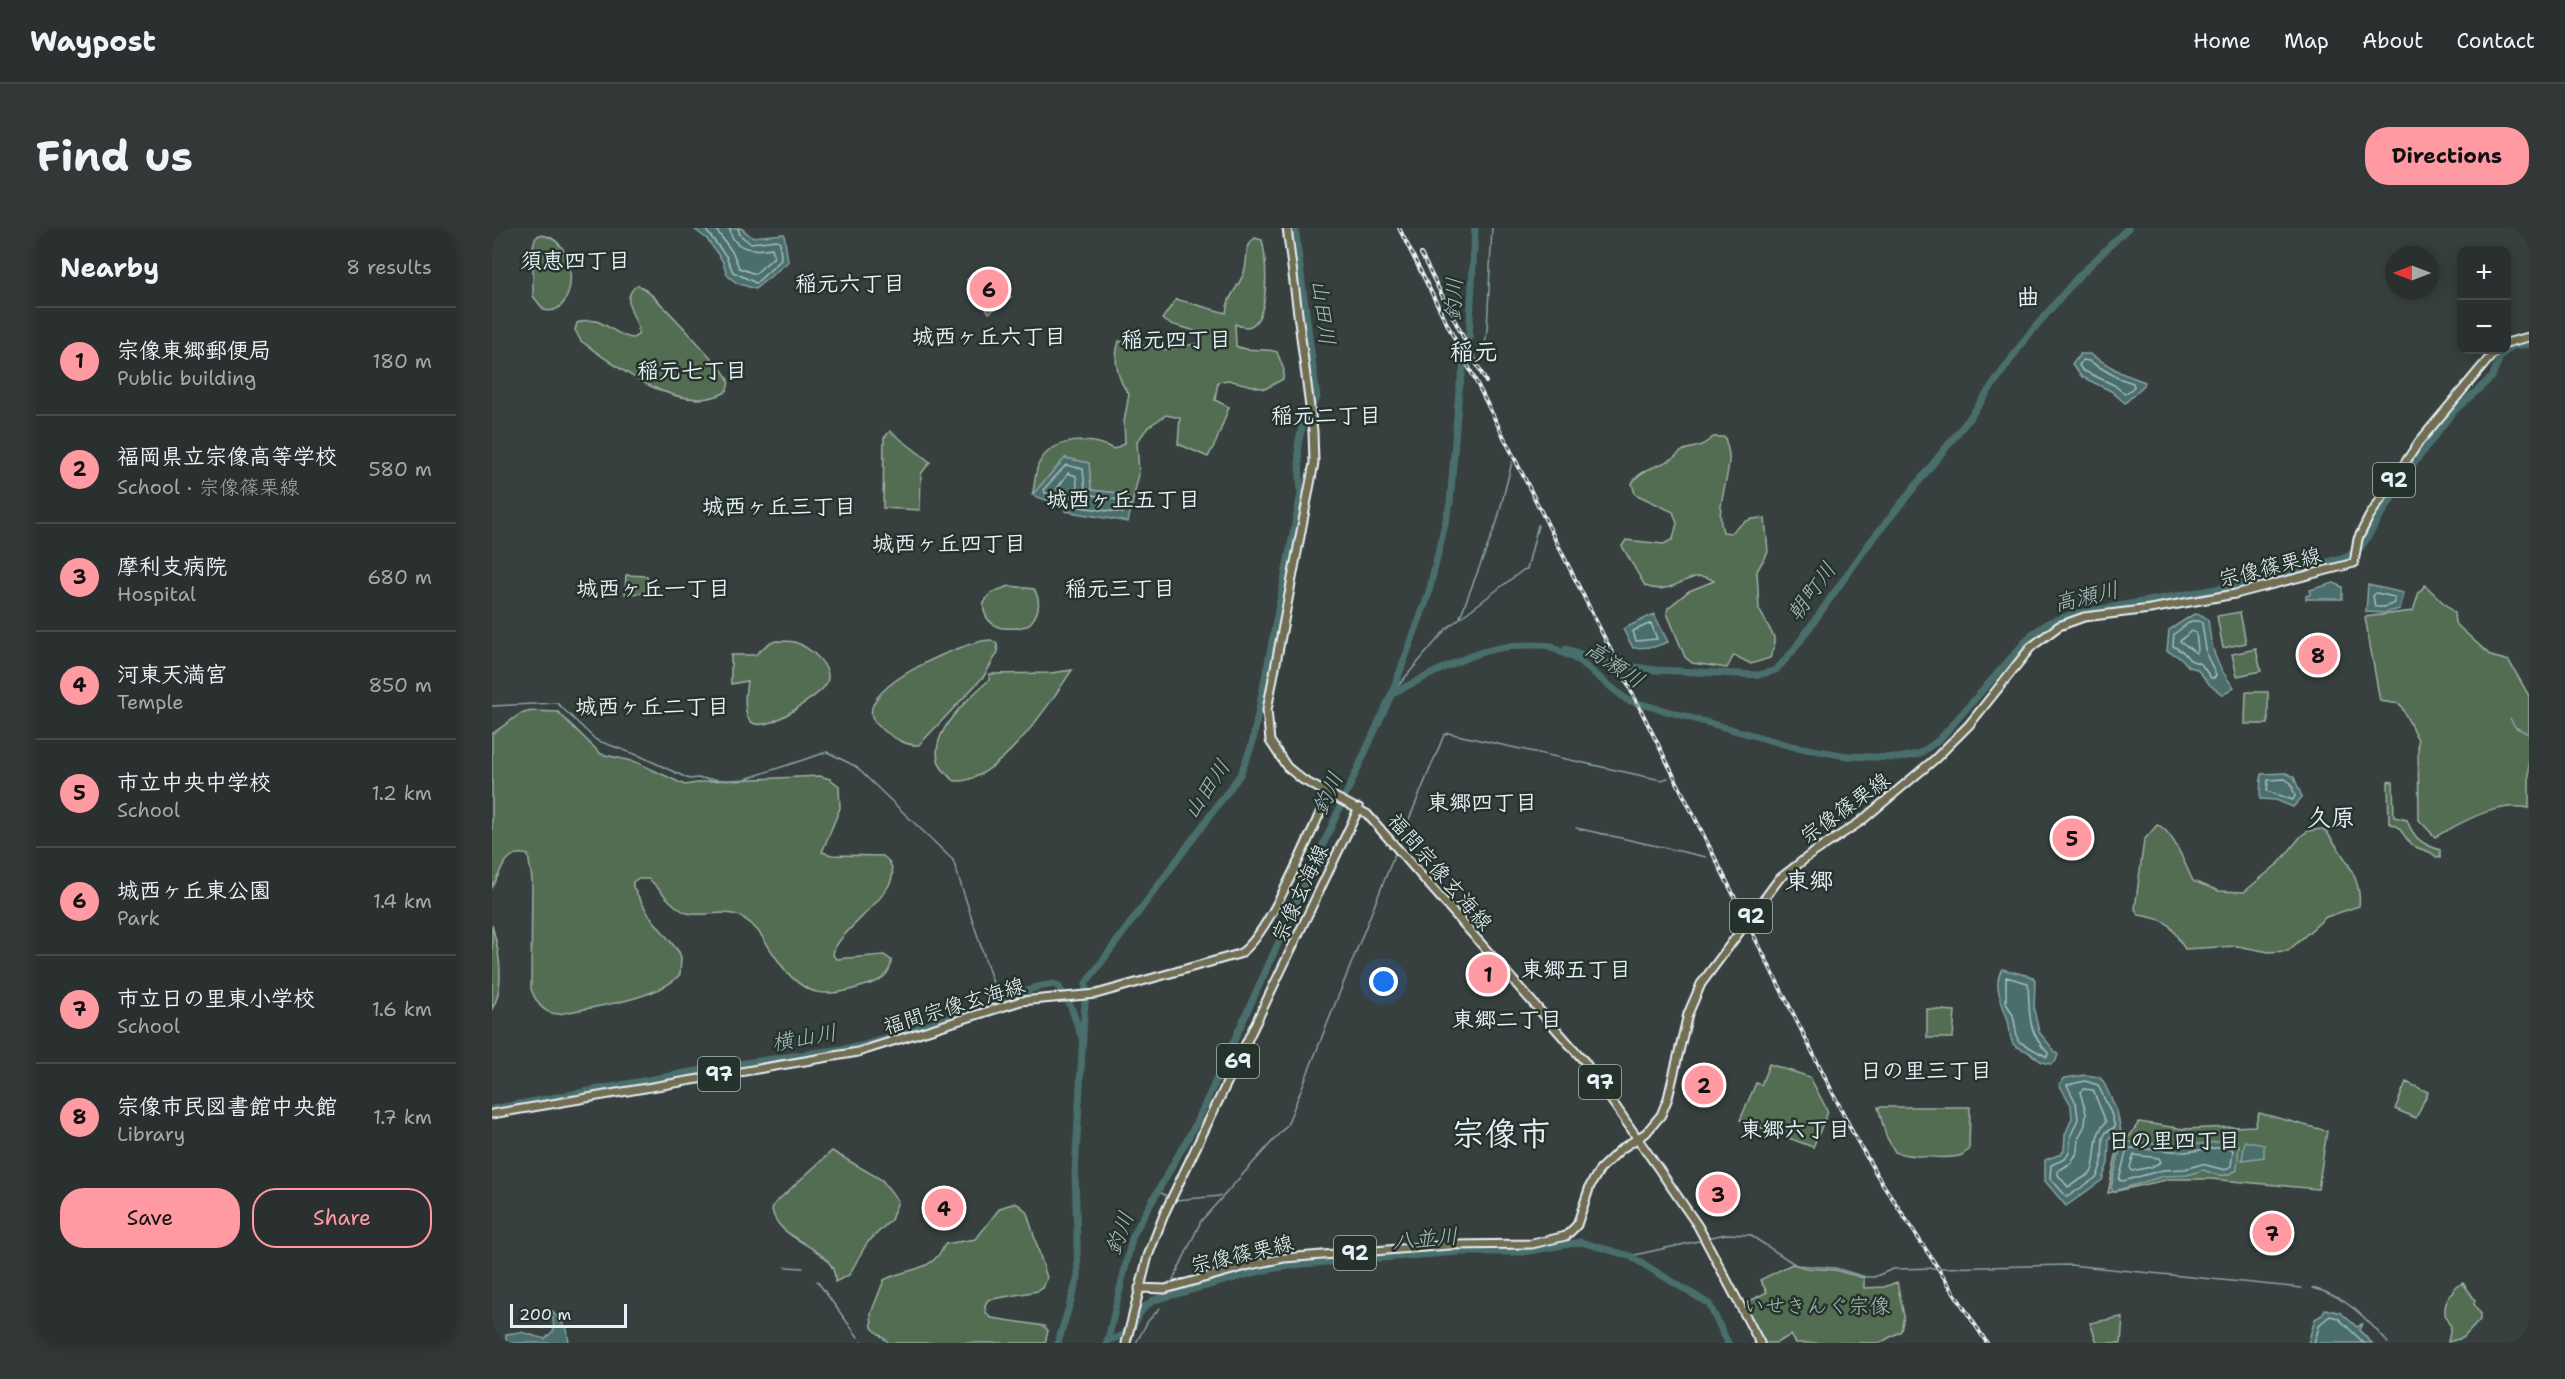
<!DOCTYPE html>
<html lang="en">
<head>
<meta charset="utf-8">
<style>
	:root { --surface:#29302f; --page:#313837; --text:#f1f3f6; --muted:#a5a9aa; --line:#454b4b; --accent:#ff9aa2 }
	body { margin:0; font-family:"Shantell Sans","Klee One",sans-serif; background:var(--page); color:var(--text) }
	.controls { position:absolute; right:18px; top:18px; display:grid; overflow:hidden; border-radius:12px; box-shadow:0 3px 15px #0003 }
	.controls button { width:54px; height:54px; display:grid; place-items:center; padding:0; border:0; border-bottom:2px solid var(--line); background:var(--surface); color:var(--text); font:30px sans-serif }
	.compass { position:absolute; left:1893px; top:18px; width:54px; height:54px; border-radius:50%; background:var(--surface); box-shadow:0 3px 15px #0003; rotate:270deg }
	.scale { position:absolute; left:18px; bottom:15px; width:117px; box-sizing:border-box; padding-left:6px; border:3px solid #e8f1f8; border-top:0; font-size:16px; line-height:21px; white-space:nowrap; color:#e8f1f8; -webkit-text-stroke:4px #26332d; paint-order:stroke }
	.you { position:absolute; left:892px; top:754px; width:21px; height:21px; margin:-15px; border:4px solid #fff; border-radius:50%; background:#1a73e8; box-shadow:0 0 0 9px #1a73e833 }
	.badge { display:grid; place-items:center; width:39px; height:39px; border-radius:50%; background:var(--accent); color:#111; font-size:20px; font-weight:700 }
	.pin { position:absolute; translate:-50% -50%; border:3px solid #fff; box-shadow:0 2px 6px #0006 }
	.list { margin:0; padding:0; list-style:none }
	h2 { display:flex; justify-content:space-between; align-items:center; height:78px; margin:0; padding:0 24px; font-size:26px }
	h2 small { font-size:20px; font-weight:400; color:var(--muted) }
	.list li { display:grid; grid-template-columns:39px 1fr auto; gap:18px; align-items:center; box-sizing:border-box; height:108px; padding:0 24px; border-top:2px solid var(--line) }
	.list b { display:block; font-size:22px; white-space:nowrap }
	.list p { margin:0; font-size:20px; white-space:nowrap; color:var(--muted) }
	.list em { font-size:20px; font-style:normal; color:var(--muted) }
	.actions { display:flex; gap:12px; padding:18px 24px }
	.actions a { flex:1; padding:14px 0; border:2px solid var(--accent); border-radius:24px; text-align:center; font-size:21px; color:var(--accent) }
	.actions .main { background:var(--accent); color:#111 }
	.map { position:relative; flex:none; width:2037px; height:1115px; overflow:hidden; border-radius:24px }
	header { display:flex; align-items:center; gap:36px; box-sizing:border-box; height:84px; padding:0 30px; background:var(--surface); border-bottom:2px solid var(--line) }
	header strong { font-size:28px }
	nav { display:flex; gap:33px; margin-inline-start:auto; font-size:21px }
	.intro { display:flex; align-items:center; justify-content:space-between; box-sizing:border-box; height:144px; padding:0 36px }
	h1 { margin:0; font-size:42px }
	.button { padding:15px 27px; border-radius:24px; background:var(--accent); color:#111; font-size:21px; font-weight:700 }
	main { display:flex; gap:36px; padding:0 36px }
	aside { flex:1; background:var(--surface); border-radius:24px; box-shadow:0 3px 15px #0003 }
	.map>svg:first-child { display:block }
	.green { fill:#536d53; stroke:#9eafa6; stroke-width:1.5 }
	.water { fill:#496e6c; stroke:#89a2a4; stroke-width:1.5 }
	.lines { fill:none; stroke-linecap:round; stroke-linejoin:round }
	.shore { stroke:#a8bdc0; stroke-width:1.5 }
	.stream { stroke:#89a2a4; stroke-width:1.5 }
	.river { stroke:#496e6c; stroke-width:7 }
	.major-casing { stroke:#e8f1f8; stroke-width:11 }
	.major { stroke:#726e52; stroke-width:7 }
	.rail-casing { stroke:#e8f1f8; stroke-width:4 }
	.rail { stroke:#26332d; stroke-width:1.5; stroke-dasharray:4.5; stroke-linecap:butt }
	.major-bridge-casing { stroke:#e8f1f8; stroke-width:11; stroke-linecap:butt }
	.major-bridge { stroke:#726e52; stroke-width:7 }
	.labels { text-anchor:middle; stroke-width:5; stroke-linejoin:round; paint-order:stroke }
	.shield { fill:#26332d; stroke:#aeb8bb; stroke-width:1.5 }
	.shield-label { font-size:20px; font-weight:bold; fill:#e8f1f8 }
	.street-label { font-size:21px; fill:#e8f1f8; stroke:#26332d }
	.park-label { font-size:21px; fill:#acbcb6; stroke:#26332d }
	.neighbourhood-label { font-size:22px; font-weight:bold; fill:#e8f1f8; stroke:#26332d }
	.water-label { font-size:22px; font-style:italic; fill:#a8bdc0; stroke:#26332d }
	.quarter-label { font-size:24px; font-weight:bold; fill:#e8f1f8; stroke:#26332d }
	.town-label { font-size:33px; font-weight:bold; fill:#e8f1f8; stroke:#26332d }
</style>
</head>
<body>
<header>
<strong>Waypost</strong>
<nav><a>Home</a><a>Map</a><a>About</a><a>Contact</a></nav>
</header>
<div class="intro"><h1>Find us</h1><a class="button">Directions</a></div>
<main>
<aside>
<h2>Nearby<small>8 results</small></h2>
<ul class="list">
<li><span class="badge">1</span><div><b>宗像東郷郵便局</b><p>Public building</p></div><em>180 m</em></li>
<li><span class="badge">2</span><div><b>福岡県立宗像高等学校</b><p>School · 宗像篠栗線</p></div><em>580 m</em></li>
<li><span class="badge">3</span><div><b>摩利支病院</b><p>Hospital</p></div><em>680 m</em></li>
<li><span class="badge">4</span><div><b>河東天満宮</b><p>Temple</p></div><em>850 m</em></li>
<li><span class="badge">5</span><div><b>市立中央中学校</b><p>School</p></div><em>1.2 km</em></li>
<li><span class="badge">6</span><div><b>城西ヶ丘東公園</b><p>Park</p></div><em>1.4 km</em></li>
<li><span class="badge">7</span><div><b>市立日の里東小学校</b><p>School</p></div><em>1.6 km</em></li>
<li><span class="badge">8</span><div><b>宗像市民図書館中央館</b><p>Library</p></div><em>1.7 km</em></li>
</ul>
<div class="actions"><a class="main">Save</a><a>Share</a></div>
</aside>
<div class="map">
<svg width="2037" height="1115" viewBox="0 0 2037 1115">
	<rect width="100%" height="100%" fill="#37403f"/>
	<filter id="ink" filterUnits="userSpaceOnUse"><feTurbulence type="fractalNoise" baseFrequency=".0167" numOctaves="2"/><feDisplacementMap in="SourceGraphic" scale="12" xChannelSelector="R" yChannelSelector="G"/><feConvolveMatrix kernelMatrix="1 2 1 2 8 2 1 2 1" color-interpolation-filters="sRGB"/></filter>
	<g filter="url(#ink)">
		<!-- green -->
		<path class="green" d="M47,7C89,8 87,91 52,82L41,68V18L43,11Z
			M763,10L770,12C775,31 781,116 743,96L744,118C758,125 771,119 785,124L792,142L791,151L773,161L736,152L726,154L723,172L737,179L724,214L716,229L686,216L688,190L674,187L656,199L645,214L647,246L639,281L634,266L599,262L597,235L574,230L540,267C543,258 543,243 547,235C562,208 599,209 622,221L633,215L632,194L637,166C625,152 621,130 627,113L673,122L708,115L711,110C700,97 682,101 670,91L684,71L734,85C735,67 749,58 753,41C756,29 752,19 763,10Z
			M490,40L505,49L519,69L497,85L475,52Z
			M145,57C158,59 216,127 230,142C236,150 240,157 232,165C187,188 123,138 89,113L83,102L85,95C109,84 120,108 141,110L146,107C150,92 124,74 145,57Z
			M398,203L438,234L429,246L428,282L391,280L392,210Z
			M1221,209H1233C1234,217 1238,223 1237,232C1236,256 1223,281 1231,304L1239,305C1250,295 1258,288 1273,291L1276,324L1265,343L1267,381L1282,409V420L1278,430L1259,436L1242,427L1235,440L1200,435L1193,429L1175,385L1176,380L1197,363L1222,353C1198,337 1184,370 1153,358L1130,318L1134,312L1172,316L1181,311L1185,295L1181,284L1143,266L1140,255C1150,240 1166,239 1180,231C1184,229 1187,224 1192,222C1206,217 1207,221 1221,209Z
			M134,347L155,348L156,365L133,366Z
			M1933,357L1962,385L1963,395L1999,428L2017,433L2037,468V580C2004,573 1971,594 1943,609L1927,592L1926,512L1908,476L1888,473L1873,389L1921,383L1927,364Z
			M518,358L542,361C550,374 547,388 535,398C526,400 516,402 506,399C501,397 498,394 495,390C484,371 502,362 518,358Z
			M1748,384L1754,415L1731,420L1725,388Z
			M499,412L505,416L506,424L492,448L427,517C414,518 404,511 394,504C389,500 383,496 381,491C365,458 475,412 499,412Z
			M284,413C290,413 297,413 302,414C317,418 345,441 333,458C326,467 313,474 304,481C265,506 247,504 255,453L239,456V427H263L276,416Z
			M1764,421L1769,443L1745,448L1740,426Z
			M580,442C559,474 506,556 463,553C417,522 471,475 497,452L498,446L559,445Z
			M1754,464H1776V496H1753Z
			M40,483L66,484L109,526L144,534L193,557L216,553L328,548L338,551L347,558L348,580L330,624L340,627L391,628C429,656 342,701 341,727L344,731L392,727L399,732C400,743 390,752 381,755C336,770 313,773 285,731C273,715 268,700 250,689C234,680 212,690 195,685C181,680 168,661 157,651H145L141,654V659L157,687L187,724L189,729L188,746C169,771 99,779 67,786C51,786 44,774 39,761L40,651L36,627C14,620 9,644 0,659V506L28,486Z
			M1896,553L1901,554L1902,589L1915,592C1922,611 1930,616 1948,622V630L1944,629C1939,622 1930,623 1922,618C1910,610 1912,599 1897,595Z
			M1665,597C1680,600 1694,639 1701,653L1727,663L1752,664L1788,634L1809,608L1816,603L1829,601L1834,603C1848,624 1871,650 1867,678L1834,689L1796,723L1777,724L1745,718L1693,721C1675,694 1680,693 1647,687L1643,681L1652,612Z
			M0,697C7,722 14,758 0,781Z
			M1435,781L1463,783L1461,810H1435Z
			M1277,836L1318,849L1336,884L1321,919L1248,892L1264,855L1269,857Z
			M1914,854L1936,864L1924,890L1903,881Z
			M1386,879H1478L1477,922C1474,923 1472,926 1470,927C1459,932 1414,928 1403,924L1394,908Z
			M1767,885L1835,903L1826,961L1718,951H1678L1616,965L1626,918L1637,909L1647,894L1692,901L1763,898Z
			M340,923L390,952L406,973L399,992L375,1015L357,1047L343,1054C346,1018 285,1016 280,981L283,975Z
			M523,975L529,978L535,985L555,1050L551,1060L546,1063L496,1072C491,1077 493,1087 500,1090L552,1098L556,1103L553,1115H397L380,1100L379,1085L392,1052C415,1039 440,1046 453,1016L484,1011L508,980Z
			M1300,1036L1315,1040L1343,1042L1372,1050V1060L1392,1059L1405,1054L1412,1088L1409,1103L1388,1115H1304L1299,1107L1284,1115H1272L1252,1076L1275,1064L1268,1052Z
			M1971,1055L1983,1072L1982,1076L1988,1085V1092L1971,1110L1956,1114L1959,1098C1950,1088 1951,1073 1962,1064V1060Z
			M1629,1089L1631,1090L1629,1115H1605L1598,1095Z"/>
		<!-- water -->
		<path class="water" d="M201,0H249L260,9L292,6L296,34L263,61L245,55L236,48L230,32L215,11Z
			M1588,126H1598L1629,145L1653,154L1652,157L1633,175L1619,163L1590,149L1580,137Z
			M573,230L597,235L599,262L634,266L639,281L636,294L573,283V279L540,267Z
			M1842,355L1850,359V371H1814V368L1819,366L1818,362Z
			M1876,357L1912,365L1908,381L1893,385L1874,384Z
			M1162,386L1176,414L1162,419L1141,420L1131,401Z
			M1702,386L1710,387L1716,392C1719,418 1723,438 1742,459L1731,467L1718,457L1705,441L1697,439L1688,429L1675,423L1677,402Z
			M1794,545L1802,549L1810,569L1801,579L1784,572L1768,571L1769,546Z
			M1510,741L1541,749L1543,752L1542,782L1547,804L1566,827L1563,834L1559,836C1548,836 1545,829 1536,824C1530,820 1526,821 1521,816C1517,808 1518,800 1516,792C1511,777 1500,757 1510,741Z
			M1593,847L1607,849L1611,853L1625,883L1629,904L1627,907L1618,909L1617,912L1616,935L1610,952L1574,978L1553,953V932L1569,926L1572,922L1573,907L1580,890L1579,877L1567,856L1573,850Z
			M1732,913L1747,917L1745,942C1731,951 1726,947 1711,942L1695,947L1672,948L1622,963L1619,960L1628,921L1636,914L1693,918Z
			M1753,913L1772,917V929L1750,932Z
			M1833,1081L1849,1085L1865,1099L1870,1096L1867,1102L1880,1115H1816L1823,1091L1830,1087Z
			M60,1083L75,1101L77,1115H14V1106L29,1104L53,1111L62,1102Z"/>
		<g class="lines">
			<!-- shore -->
			<path class="shore" d="M212,0L234,28L241,44L264,55L289,32L288,14L285,12L258,15L248,7L246,0
				M223,0L241,25L247,40L263,46L282,29L280,20C263,23 240,23 238,0
				M1591,132L1597,133L1626,150L1641,155L1642,159L1633,166L1622,157L1590,142L1587,137Z
				M574,237L591,241L593,262L595,266L627,272L632,282L631,285L580,278L575,273L553,265L552,261Z
				M576,245L584,248L586,267L584,269L565,261Z
				M1884,365L1902,369L1903,375L1892,379H1883L1881,368Z
				M1699,393H1707L1710,395L1715,428L1724,447L1722,450H1719L1709,436L1698,432L1691,424L1681,418L1682,406Z
				M1159,395L1165,411L1144,413L1141,403Z
				M1699,403L1704,405L1706,422L1704,425L1688,413Z
				M1793,551L1799,555L1803,568L1801,572L1775,563L1776,552Z
				M1514,749L1536,755C1538,784 1534,803 1556,825L1555,829L1526,813L1521,787L1514,775Z
				M1593,853L1606,857L1619,885L1623,899L1614,904L1611,910L1610,934L1605,949L1575,969L1558,950L1559,937L1573,931L1577,925L1579,907L1586,891L1584,875L1575,857Z
				M1591,861L1601,862L1614,894C1599,909 1607,927 1599,945L1576,959L1566,947V943L1579,935L1586,923L1587,909L1593,897L1594,885L1588,864Z
				M1732,919L1739,920L1741,923L1739,938L1733,942L1710,936L1693,941L1671,942L1631,953L1627,952L1634,924L1638,920L1693,924Z
				M1642,927L1667,930L1669,934L1659,939L1640,943L1638,939Z
				M1822,1115L1828,1096L1838,1088L1846,1090L1872,1115"/>
			<!-- stream -->
			<path class="stream" d="M991,131L995,102L1000,0
				M968,389L1005,294L1020,234
				M900,465L955,400L1031,342L1035,341L1046,297
				M0,478L65,475L104,512L148,528L197,551L205,550L247,553L335,524L363,538L461,632L507,774
				M2018,490L2023,499L2037,506
				M1084,600L1214,629
				M906,618L952,507L956,505L1169,552L1176,550
				M665,963L675,968
				M684,972L728,968
				M1215,1010L1234,1006L1258,1007L1304,1037L1343,1040L1374,1049H1382L1401,1041L1578,1037L1810,1060
				M1138,1028L1211,1012
				M294,1039L311,1040
				M681,1052L709,993L795,897L904,623
				M325,1053L366,1109
				M1820,1060C1854,1068 1874,1090 1896,1115
				M370,1113L372,1115
				M644,1115L656,1093L668,1080
				M2026,1115L2037,1111"/>
			<!-- river -->
			<path class="river" d="M1057,418L1086,432L1135,472L1299,518L1355,528L1406,530L1427,526L1447,512L1540,406L1558,394L1581,386L1729,360L1855,329L1870,318L1918,241L1960,185L2000,149L2009,127L2021,118L2037,116
				M1074,421L1116,435L1163,442L1267,447L1284,442L1301,423L1376,317L1476,192L1534,110L1585,50L1636,0
				M900,465C958,439 991,411 1060,418
				M0,881L226,839L369,818L507,774L545,759L562,756L567,759L579,779L590,810
				M615,1113C654,1103 635,1089 662,1072L772,1042L809,1036L968,1024H1031L1089,1014L1138,1028L1217,1076L1236,1115
				M566,1115L586,1049L583,944L594,755L748,547L760,517L809,265L806,216L813,187L825,170L803,0
				M615,1115L641,1007L705,894L900,465L936,368L958,275L967,162L977,111L983,0"/>
			<!-- major casing -->
			<g class="major-casing">
				<path id="major" d="M795,0L821,203L822,235L775,482L778,513L795,539L811,552L875,586L1093,834L1206,998L1268,1115
					M2014,115L2037,109
					M1318,627L1368,594L1443,531L1477,497L1539,419L1567,398L1592,389L1658,381L1743,366L1862,335L1866,311L1877,289L1927,214L2004,122
					M0,886L366,824L529,773L604,766L747,726C776,711 821,599 837,565
					M647,1060L673,1061L758,1037L792,1030L958,1017L1040,1016L1074,1008L1085,997L1098,958L1108,941L1129,921L1154,905L1169,887L1176,870L1196,786L1209,756
					M634,1115L656,1028L673,984L867,580"/>
			</g>
			<!-- major -->
			<use href="#major" class="major"/>
			<!-- rail casing -->
			<g class="rail-casing">
				<path id="rail" d="M907,0L1361,905L1385,947L1495,1115
					M929,26L994,154"/>
			</g>
			<!-- rail -->
			<use href="#rail" class="rail"/>
			<!-- major-bridge casing -->
			<g class="major-bridge-casing">
				<path id="major-bridge" d="M1209,756L1287,651L1318,627"/>
			</g>
			<!-- major-bridge -->
			<use href="#major-bridge" class="major-bridge"/>
		</g>
	</g>
	<g class="labels">
		<!-- shield labels -->
		<g class="shield">
			<rect x="1881" y="235" width="42" height="34" rx="4.5"/>
			<rect x="1238" y="671" width="42" height="34" rx="4.5"/>
			<rect x="725" y="816" width="42" height="34" rx="4.5"/>
			<rect x="206" y="829" width="42" height="34" rx="4.5"/>
			<rect x="1087" y="837" width="42" height="34" rx="4.5"/>
			<rect x="842" y="1008" width="42" height="34" rx="4.5"/>
		</g>
		<g class="shield-label">
			<text x="1902" y="259">92</text>
			<text x="1259" y="695">92</text>
			<text x="746" y="840">69</text>
			<text x="227" y="853">97</text>
			<text x="1108" y="861">97</text>
			<text x="863" y="1032">92</text>
		</g>
		<!-- street labels -->
		<g class="street-label">
			<text transform="translate(1778 339) rotate(-14)" y="7">宗像篠栗線</text>
			<text transform="translate(1353 580) rotate(-36)" y="7">宗像篠栗線</text>
			<text transform="translate(948 644) rotate(49)" y="7">福間宗像玄海線</text>
			<text transform="translate(808 665) rotate(-65)" y="7">宗像玄海線</text>
			<text transform="translate(462 778) rotate(-17)" y="7">福間宗像玄海線</text>
			<text transform="translate(750 1026) rotate(-13)" y="7">宗像篠栗線</text>
		</g>
		<!-- park labels -->
		<g class="park-label">
			<text x="1325" y="1085">いせきんぐ宗像</text>
		</g>
		<!-- neighbourhood labels -->
		<g class="neighbourhood-label">
			<text x="83" y="40">須恵四丁目</text>
			<text x="358" y="63">稲元六丁目</text>
			<text x="497" y="116">城西ヶ丘六丁目</text>
			<text x="684" y="119">稲元四丁目</text>
			<text x="200" y="150">稲元七丁目</text>
			<text x="834" y="195">稲元二丁目</text>
			<text x="631" y="279">城西ヶ丘五丁目</text>
			<text x="287" y="286">城西ヶ丘三丁目</text>
			<text x="457" y="323">城西ヶ丘四丁目</text>
			<text x="161" y="368">城西ヶ丘一丁目</text>
			<text x="628" y="368">稲元三丁目</text>
			<text x="160" y="486">城西ヶ丘二丁目</text>
			<text x="990" y="582">東郷四丁目</text>
			<text x="1084" y="749">東郷五丁目</text>
			<text x="1015" y="799">東郷二丁目</text>
			<text x="1434" y="850">日の里三丁目</text>
			<text x="1303" y="909">東郷六丁目</text>
			<text x="1682" y="920">日の里四丁目</text>
		</g>
		<!-- water labels -->
		<g class="water-label">
			<text transform="translate(961 71) rotate(-87)" y="8">釣川</text>
			<text transform="translate(832 84) rotate(83)" y="8">山田川</text>
			<text transform="translate(1319 363) rotate(-54)" y="8">朝町川</text>
			<text transform="translate(1594 368) rotate(-13)" y="8">高瀬川</text>
			<text transform="translate(1123 436) rotate(34)" y="8">高瀬川</text>
			<text transform="translate(714 561) rotate(-56)" y="8">山田川</text>
			<text transform="translate(835 565) rotate(-65)" y="8">釣川</text>
			<text transform="translate(312 809) rotate(-10)" y="8">横山川</text>
			<text transform="translate(627 1005) rotate(-69)" y="8">釣川</text>
			<text transform="translate(933 1010) rotate(-5)" y="8">八並川</text>
		</g>
		<!-- quarter labels -->
		<g class="quarter-label">
			<text x="1536" y="77">曲</text>
			<text x="982" y="132">稲元</text>
			<text x="1839" y="598">久原</text>
			<text x="1317" y="661">東郷</text>
		</g>
		<!-- town labels -->
		<g class="town-label">
			<text x="1009" y="917">宗像市</text>
		</g>
	</g>
</svg>
<div class="controls">
<button>+</button>
<button>−</button>
</div>
<svg class="compass" viewBox="-18 -18 36 36"><path d="M0-13l5 13h-10z" fill="#e53935"/><path d="M0 13l5-13h-10z" fill="#a5a9aa"/></svg>
<div class="scale">200 m</div>
<div class="you"></div>
<div class="pin badge" style="left:996px;top:746px">1</div>
<div class="pin badge" style="left:1212px;top:857px">2</div>
<div class="pin badge" style="left:1226px;top:966px">3</div>
<div class="pin badge" style="left:452px;top:980px">4</div>
<div class="pin badge" style="left:1580px;top:610px">5</div>
<div class="pin badge" style="left:497px;top:61px">6</div>
<div class="pin badge" style="left:1780px;top:1005px">7</div>
<div class="pin badge" style="left:1826px;top:427px">8</div>
</div>
</main>
</body>
</html>
